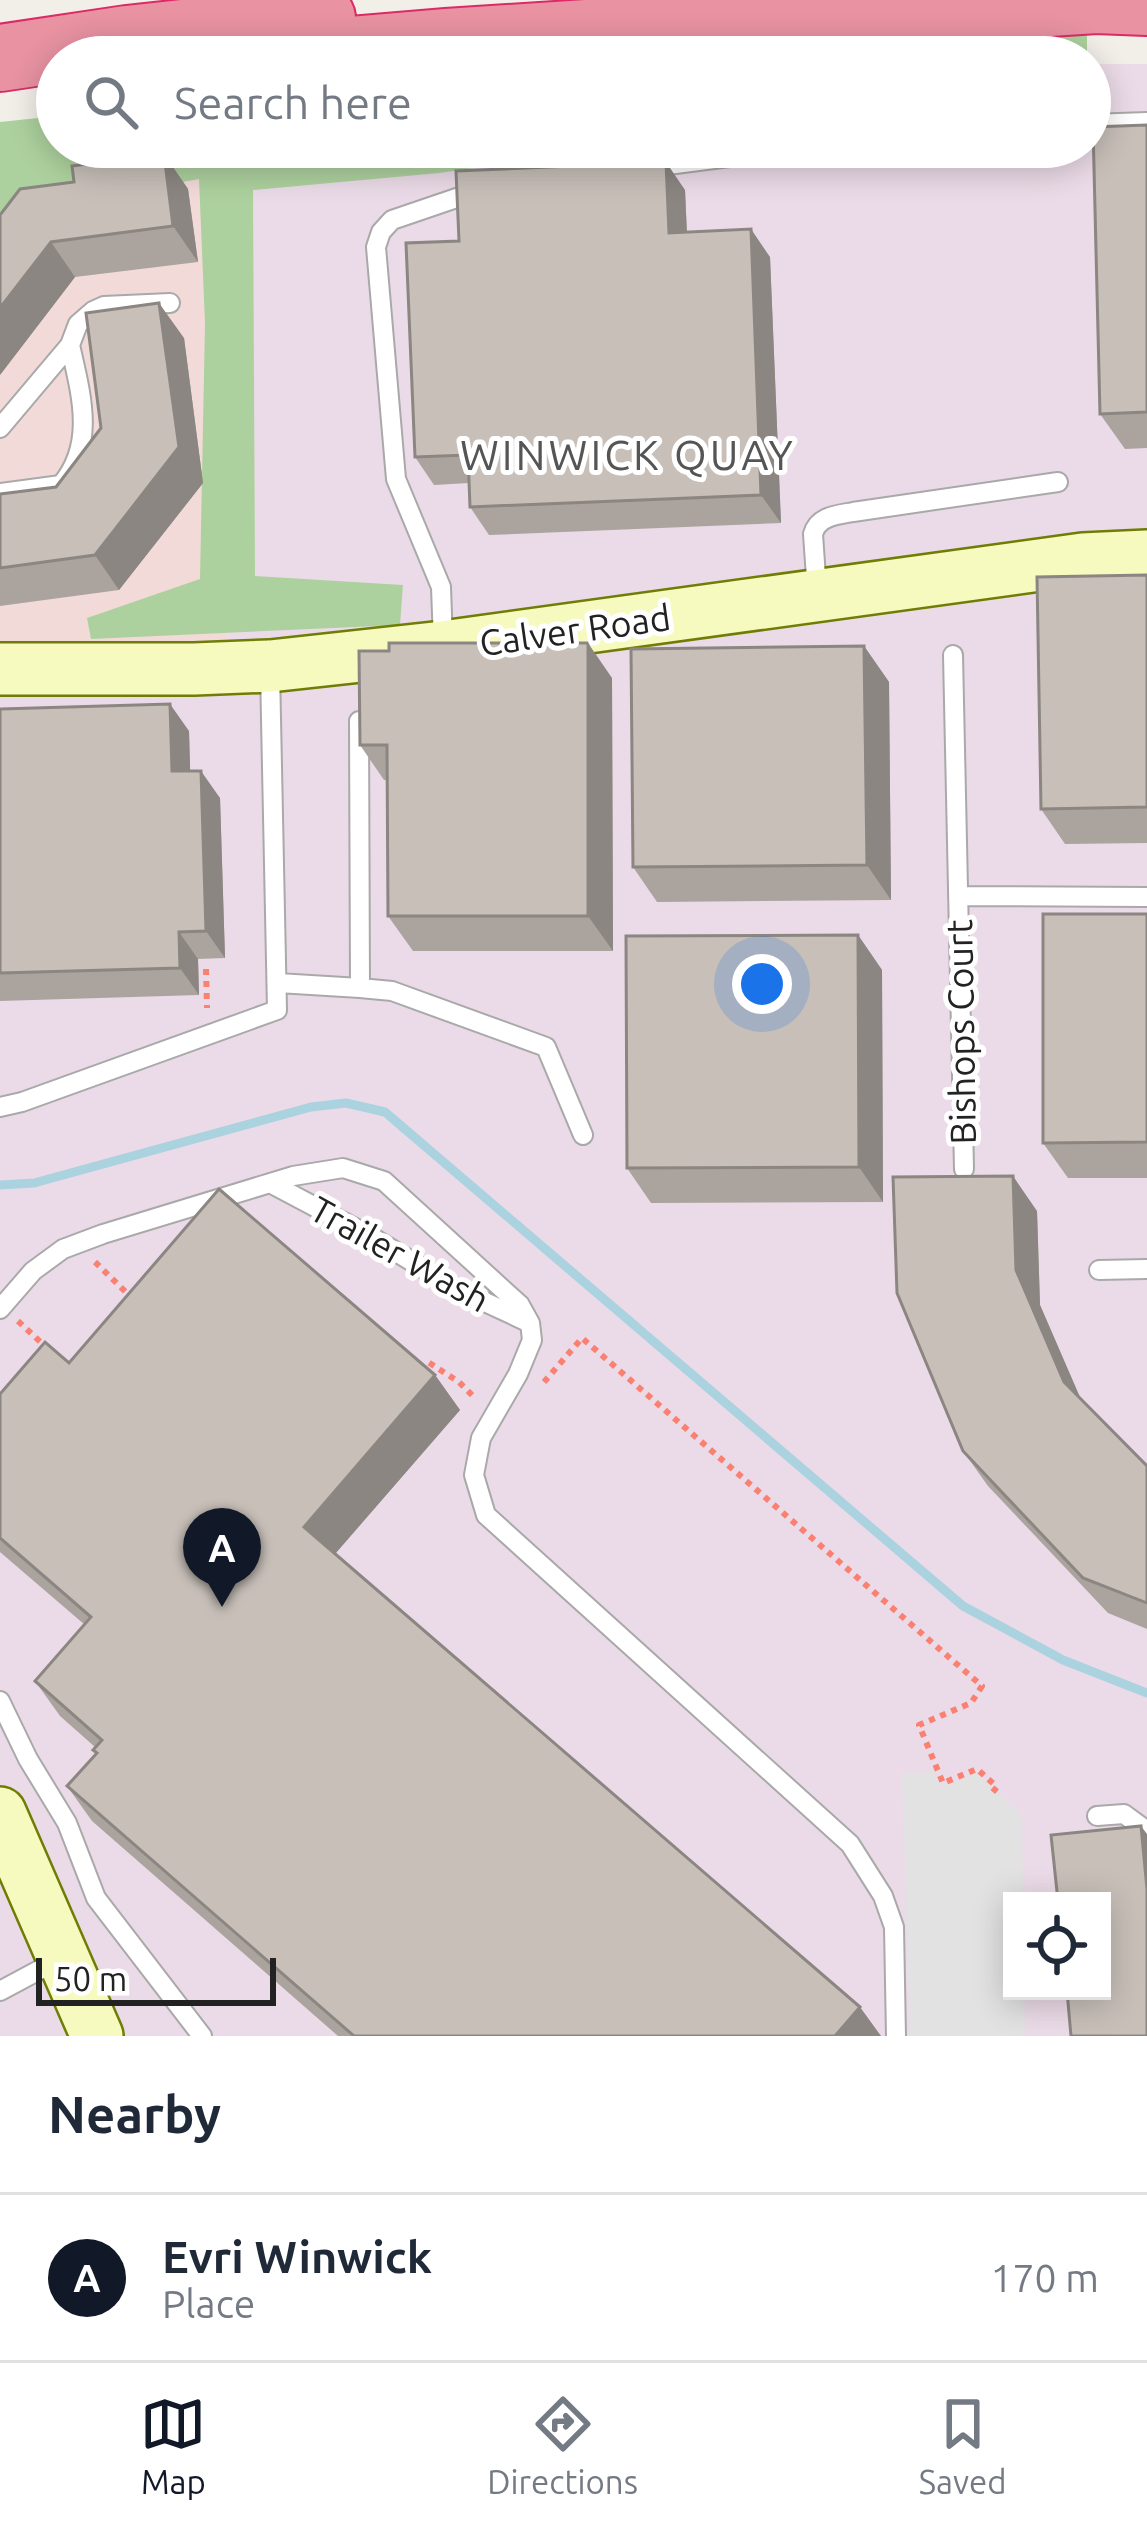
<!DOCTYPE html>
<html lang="en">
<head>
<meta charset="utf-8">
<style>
	:root { --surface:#fff; --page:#f6f6f7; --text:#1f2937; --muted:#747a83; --line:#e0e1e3; --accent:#111827 }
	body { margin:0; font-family:Ubuntu,sans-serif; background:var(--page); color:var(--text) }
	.controls { position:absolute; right:36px; bottom:36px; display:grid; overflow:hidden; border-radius:0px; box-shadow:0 6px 30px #0003 }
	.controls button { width:108px; height:108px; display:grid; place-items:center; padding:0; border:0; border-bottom:3px solid var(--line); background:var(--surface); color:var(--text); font:60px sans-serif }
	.scale { position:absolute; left:36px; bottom:30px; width:240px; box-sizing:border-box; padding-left:12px; border:6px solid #222; border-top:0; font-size:33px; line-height:42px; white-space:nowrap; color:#222; -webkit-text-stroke:9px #fff; paint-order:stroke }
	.you { position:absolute; left:762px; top:984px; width:42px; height:42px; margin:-30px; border:9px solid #fff; border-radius:50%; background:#1a73e8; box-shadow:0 0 0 18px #1a73e833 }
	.badge { display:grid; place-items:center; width:78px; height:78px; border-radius:50%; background:var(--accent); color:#fff; font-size:39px; font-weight:700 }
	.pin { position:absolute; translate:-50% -99px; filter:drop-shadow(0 3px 6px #0008) }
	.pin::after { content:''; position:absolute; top:63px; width:42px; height:36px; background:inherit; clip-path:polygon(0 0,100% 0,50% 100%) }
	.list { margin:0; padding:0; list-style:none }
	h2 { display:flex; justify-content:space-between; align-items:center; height:156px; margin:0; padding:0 48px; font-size:51px }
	h2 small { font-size:39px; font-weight:400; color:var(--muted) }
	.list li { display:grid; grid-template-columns:78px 1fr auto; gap:36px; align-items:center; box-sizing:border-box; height:168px; padding:0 48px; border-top:3px solid var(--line) }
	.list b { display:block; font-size:45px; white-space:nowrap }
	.list p { margin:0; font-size:39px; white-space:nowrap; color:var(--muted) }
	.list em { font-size:39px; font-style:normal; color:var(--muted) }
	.icon { flex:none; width:66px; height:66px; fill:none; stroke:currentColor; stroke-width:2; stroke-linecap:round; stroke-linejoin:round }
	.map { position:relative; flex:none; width:1147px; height:2036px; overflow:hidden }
	.search { position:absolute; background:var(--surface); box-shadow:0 6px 30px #0003; left:36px; right:36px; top:36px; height:132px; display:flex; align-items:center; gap:30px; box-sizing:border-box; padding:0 42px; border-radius:66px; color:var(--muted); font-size:45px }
	.sheet { height:324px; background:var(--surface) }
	nav { display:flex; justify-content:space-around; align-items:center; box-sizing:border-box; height:168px; border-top:3px solid var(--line); background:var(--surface); font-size:33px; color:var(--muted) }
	nav a { display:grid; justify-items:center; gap:6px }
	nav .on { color:var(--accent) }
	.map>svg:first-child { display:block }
	.commercial { fill:#f2dad9 }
	.industrial { fill:#ebdbe8; fill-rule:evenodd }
	.forest { fill:#add19e }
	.parking { fill:#e2e2e2 }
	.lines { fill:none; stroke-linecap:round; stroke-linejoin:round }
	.stream { stroke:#aad3df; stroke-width:9 }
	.lane-casing { stroke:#a9a9a9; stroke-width:22 }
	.secondary-casing { stroke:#707d05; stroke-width:56 }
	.highway-casing { stroke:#dc2a67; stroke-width:70 }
	.path { stroke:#fa8072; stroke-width:6; stroke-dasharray:6 6; stroke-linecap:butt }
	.lane { stroke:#fff; stroke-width:18 }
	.secondary { stroke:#f7fabf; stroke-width:51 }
	.highway { stroke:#e892a2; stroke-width:66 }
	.wall { fill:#aba49e }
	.shaded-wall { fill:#8b8681 }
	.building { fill:#c7bfb8; stroke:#8b8681; stroke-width:3 }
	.labels { text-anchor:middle; stroke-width:10; stroke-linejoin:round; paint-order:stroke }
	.street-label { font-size:36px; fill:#222; stroke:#fff }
	.quarter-label { font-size:42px; letter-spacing:3px; fill:#555; stroke:#fff }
</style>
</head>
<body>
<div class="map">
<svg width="1147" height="2036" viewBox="0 0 1147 2036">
	<rect width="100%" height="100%" fill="#f2efe9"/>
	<!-- commercial -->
	<path class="commercial" d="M57,147H218L228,664L0,666V153Z"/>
	<!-- industrial -->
	<path class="industrial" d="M1090,64H1147V2036H0V666L228,663L218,147H1090ZM1012,1901H1102V1991H1012Z"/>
	<!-- forest -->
	<path class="forest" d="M1087,30V57H725Z
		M57,116V147H616L439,173L253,190L255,576L403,585L400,625L91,639L87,618L200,579L205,323L199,179L42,208L0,259V122Z"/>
	<!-- parking -->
	<path class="parking" d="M935,1772L942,1787L976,1772L1022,1816L1023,1901H1012V1991H1024L1025,2036H910L902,1773Z"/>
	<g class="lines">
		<!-- stream -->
		<path class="stream" d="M0,1185L34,1183L311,1107L346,1103L385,1112L963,1606L1063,1660L1147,1693"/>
		<!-- lane casing -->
		<g class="lane-casing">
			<path id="lane" d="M1090,124L1147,122
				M644,168L808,147
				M0,428L70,345L78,324L93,311L104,306L170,303
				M0,493L61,485C96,444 81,394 70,345
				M817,592L813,534C818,516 837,515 853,512L1058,482
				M443,642L441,587L396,479L376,247L381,232L392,220L480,190
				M953,655L964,1169
				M958,896L1147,897
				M278,983L360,988L359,721
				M360,988L392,991L546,1047L583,1135
				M0,1107L22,1102L277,1010L270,670
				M270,1183L370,1236L457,1289L530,1323
				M1099,1270L1147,1269
				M0,1309L33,1271L63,1249L103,1234L293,1176L343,1168L384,1181L520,1305L530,1323L532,1340L518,1374L481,1438L474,1475L486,1515L850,1844L883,1896L894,1927L896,2036
				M0,1701L28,1759L67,1823L96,1898L202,2036
				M1097,1816L1124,1814L1147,1831
				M0,1991L58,1960"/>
		</g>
		<!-- secondary casing -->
		<g class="secondary-casing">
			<path id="secondary" d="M0,669H194L270,666L443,647L1083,559L1147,556
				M0,1813L97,2036"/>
		</g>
		<!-- highway casing -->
		<g class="highway-casing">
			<path id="highway" d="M269,57L447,42L1096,0L1147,2
				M0,58L127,39L322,18"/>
		</g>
		<!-- path -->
		<path class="path" d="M206,969L207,1008
			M95,1262L133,1299
			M18,1321L48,1349
			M421,1370L428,1362L459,1382L475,1398
			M544,1382L582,1338L982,1686L971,1703L919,1725L943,1783L977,1769L997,1787L991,1794"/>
		<!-- lane -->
		<use href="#lane" class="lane"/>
		<!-- secondary -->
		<use href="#secondary" class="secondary"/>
		<!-- highway -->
		<use href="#highway" class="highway"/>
	</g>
	<!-- wall -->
	<path class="wall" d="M1147,125V448L1125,449L1100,414Z
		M164,154L188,189L198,262L75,277L0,375L74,182Z
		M685,190L687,232L770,257L781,523L489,535L470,507L469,483L434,485L415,457L459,241Z
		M184,338L203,483L119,590L0,606V494L56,487Z
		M1147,575V843L1065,844L1041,809Z
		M864,646L889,682L891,900L657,902L633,867Z
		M612,678L613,951H413L388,916V780H384L360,745Z
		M0,709L189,731L190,771L220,798L225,958L198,959L199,995L0,1001Z
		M1147,914V1178H1068L1043,1143Z
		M858,935L882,970L883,1202L651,1203L627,1168Z
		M1037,1211L1040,1305L1081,1400L1147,1466V1629L1108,1613L988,1486L963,1451Z
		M69,1363L435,1375L460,1410L335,1554L881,2036H338L92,1821L67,1786L96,1754L93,1750L95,1747L60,1716L35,1681L85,1625L0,1552V1394Z"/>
	<!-- shaded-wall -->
	<path class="shaded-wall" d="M164,154L188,189L198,262L173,226Z
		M666,162L685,190L688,260L669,233Z
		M751,229L770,257L781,523L761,495Z
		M51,242L75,277L0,375V308Z
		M159,303L184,338L203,483L119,590L95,555Z
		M588,643L612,678L613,951L588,916Z
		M864,646L889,682L891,900L867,865Z
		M170,704L189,731L191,799L172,771Z
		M201,771L220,798L225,958L206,931Z
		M179,932L198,959L199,995L180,968Z
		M858,935L882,970L883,1202L859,1167Z
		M1013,1176L1037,1211L1040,1305L1089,1418L1064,1382L1016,1270Z
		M435,1375L460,1410L328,1562L304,1527Z
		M1141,1826L1147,1834V1889Z
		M860,2007L881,2036H835Z"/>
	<!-- building -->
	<path class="building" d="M1147,125V412L1100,414L1093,127Z
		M164,154L173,226L51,242L0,308V215L20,189L74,182L72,166Z
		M666,162L669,233L751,229L761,495L470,507L468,455L415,457L406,243L459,241L456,171Z
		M159,303L179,447L95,555L0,568V494L56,487L101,428L86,313Z
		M1147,575V807L1041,809L1037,577Z
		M389,643H588V916H388L387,745H360L359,651H389Z
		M864,646L867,865L633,867L631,649Z
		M170,704L172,771H201L206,931L179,932L180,968L0,973V709Z
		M1043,914H1147V1142L1043,1143Z
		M858,935L859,1167L627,1168L626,936Z
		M1013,1176L1016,1270L1064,1382L1147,1466V1603L1083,1578L963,1451L897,1293L893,1177Z
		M219,1189L435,1375L304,1527L860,2007L835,2036H354L67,1786L97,1753L93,1750L102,1740L35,1681L91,1617L0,1538V1394L45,1342L69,1363Z
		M1141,1826L1147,1889V2036H1071L1067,1991H1102V1901H1058L1051,1835Z"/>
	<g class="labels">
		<!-- street labels -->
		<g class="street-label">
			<text transform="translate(575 630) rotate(-8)" y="13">Calver Road</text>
			<text transform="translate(961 1032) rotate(-91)" y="13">Bishops Court</text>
			<text transform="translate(400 1254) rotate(29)" y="13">Trailer Wash</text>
		</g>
		<!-- quarter labels -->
		<g class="quarter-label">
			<text x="628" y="470">WINWICK QUAY</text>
		</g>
	</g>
</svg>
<div class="controls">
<button><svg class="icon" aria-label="locate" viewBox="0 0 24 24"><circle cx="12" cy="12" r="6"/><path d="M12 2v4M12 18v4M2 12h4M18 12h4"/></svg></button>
</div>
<div class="scale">50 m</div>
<div class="you"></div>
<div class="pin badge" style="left:222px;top:1607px">A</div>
<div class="search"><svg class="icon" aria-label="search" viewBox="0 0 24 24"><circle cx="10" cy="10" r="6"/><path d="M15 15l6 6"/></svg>Search here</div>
</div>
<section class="sheet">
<h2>Nearby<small></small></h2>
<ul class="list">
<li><span class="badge">A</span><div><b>Evri Winwick</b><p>Place</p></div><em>170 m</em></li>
</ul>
</section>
<nav>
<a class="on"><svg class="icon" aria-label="map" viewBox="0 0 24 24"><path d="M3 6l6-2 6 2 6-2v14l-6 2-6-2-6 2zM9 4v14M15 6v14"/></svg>Map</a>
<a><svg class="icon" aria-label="directions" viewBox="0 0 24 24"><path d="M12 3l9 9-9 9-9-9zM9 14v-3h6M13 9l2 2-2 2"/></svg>Directions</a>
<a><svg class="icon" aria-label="saved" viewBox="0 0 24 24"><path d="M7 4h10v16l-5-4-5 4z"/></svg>Saved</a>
</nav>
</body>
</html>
